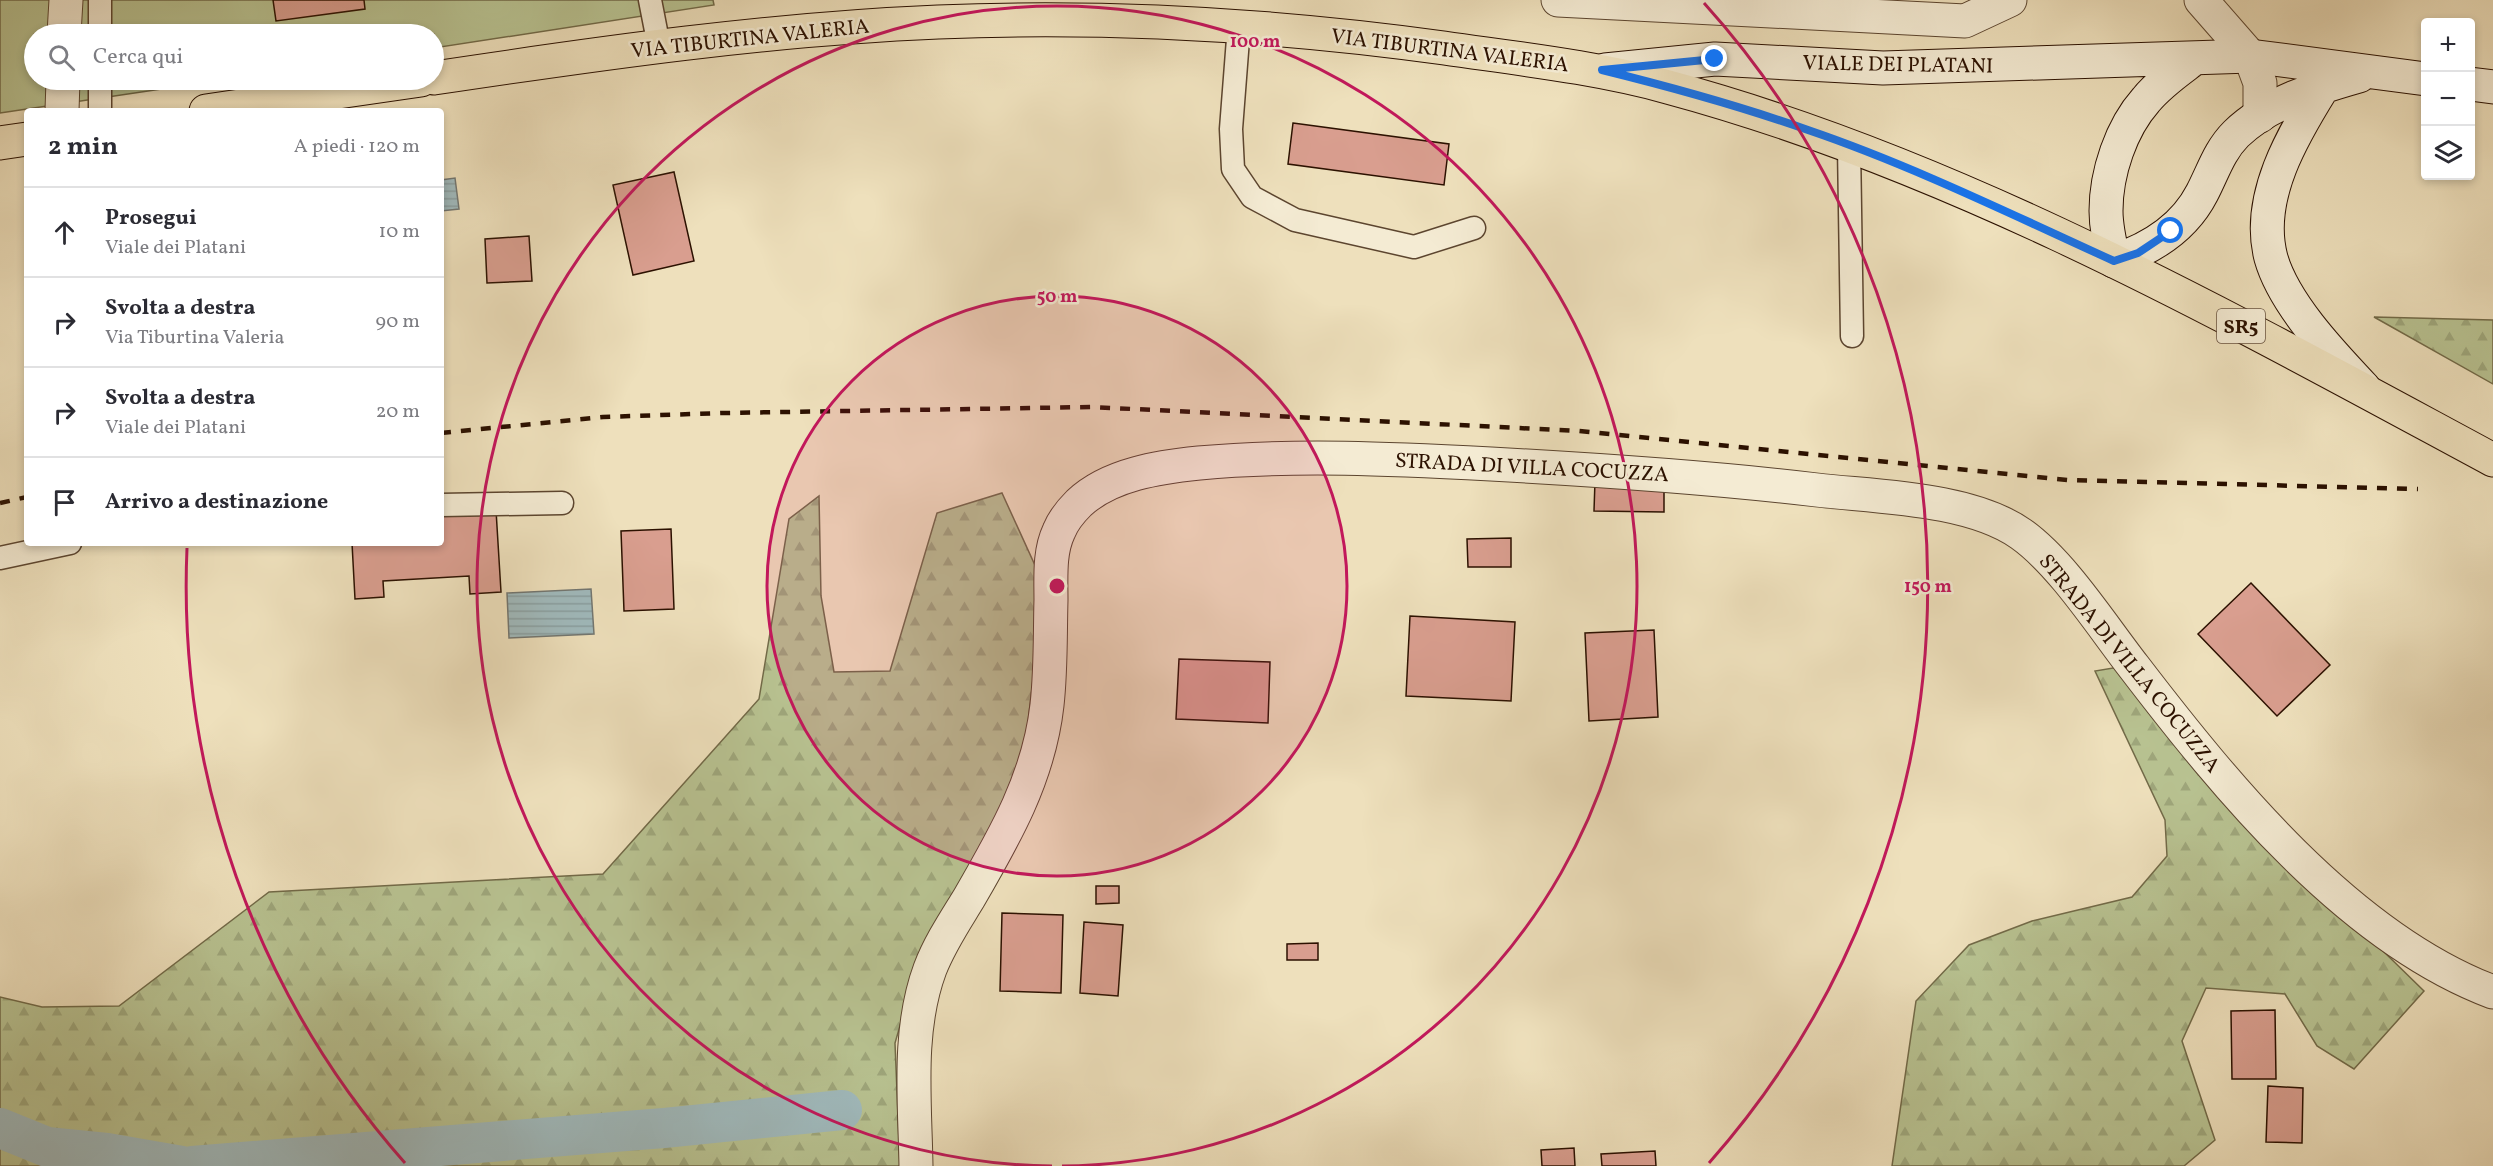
<!DOCTYPE html>
<html lang="it">
<head>
<meta charset="utf-8">
<style>
	:root { --surface:#fff; --page:#f7f7f7; --text:#2b2b33; --muted:#7c7c81; --line:#e1e1e2 }
	body { margin:0; font-family:Vollkorn,serif; background:var(--page); color:var(--text) }
	.controls { position:absolute; right:18px; top:18px; display:grid; overflow:hidden; border-radius:6px; box-shadow:0 3px 9px #0003 }
	.controls button { width:54px; height:54px; display:grid; place-items:center; padding:0; border:0; border-bottom:2px solid var(--line); background:var(--surface); color:var(--text); font:30px sans-serif }
	.stop { position:absolute; width:18px; height:18px; margin:-14px; border:4px solid #1a73e8; border-radius:50%; background:#fff }
	.stop.end { background:#1a73e8; border-color:#fff; box-shadow:0 2px 6px #0008 }
	.list { margin:0; padding:0; list-style:none }
	h2 { display:flex; justify-content:space-between; align-items:center; height:78px; margin:0; padding:0 24px; font-size:26px }
	h2 small { font-size:20px; font-weight:400; color:var(--muted) }
	.list li { display:grid; grid-template-columns:39px 1fr auto; gap:18px; align-items:center; box-sizing:border-box; height:90px; padding:0 24px; border-top:2px solid var(--line) }
	.list b { display:block; font-size:22px; white-space:nowrap }
	.list p { margin:0; font-size:20px; white-space:nowrap; color:var(--muted) }
	.list em { font-size:20px; font-style:normal; color:var(--muted) }
	.icon { flex:none; width:33px; height:33px; fill:none; stroke:currentColor; stroke-width:2; stroke-linecap:round; stroke-linejoin:round }
	.map { position:relative; flex:none; width:2493px; height:1166px; overflow:hidden }
	.search { position:absolute; background:var(--surface); box-shadow:0 3px 9px #0003; left:24px; top:24px; width:420px; height:66px; display:flex; align-items:center; gap:15px; box-sizing:border-box; padding:0 21px; border-radius:33px; color:var(--muted); font-size:22px }
	.panel { position:absolute; background:var(--surface); box-shadow:0 3px 9px #0003; left:24px; top:108px; width:420px; height:438px; border-radius:6px }
	.map>svg:first-child { display:block }
	.forest { fill:url(#forest-firs); stroke:#726a48; stroke-width:1.5 }
	.green { fill:#b8c291; stroke:#726a48; stroke-width:1.5 }
	.water { fill:url(#water-rules); stroke:#727671; stroke-width:1.5 }
	.lines { fill:none; stroke-linecap:round; stroke-linejoin:round }
	.canal { stroke:#a0babd; stroke-width:40 }
	.building { fill:#d99e8f; stroke:#2c1100; stroke-width:1.5 }
	.lane-casing { stroke:#5c452f; stroke-width:25 }
	.street-casing { stroke:#5c452f; stroke-width:35 }
	.secondary-casing { stroke:#2c1100; stroke-width:35 }
	.primary-casing { stroke:#2c1100; stroke-width:35 }
	.lane { stroke:#f4ebd3; stroke-width:22 }
	.street { stroke:#f4ebd3; stroke-width:33 }
	.secondary { stroke:#f4ebd3; stroke-width:33 }
	.primary { stroke:#eee0bc; stroke-width:33 }
	.rail { stroke:#2c1100; stroke-width:4.5; stroke-dasharray:10 10; stroke-linecap:butt }
	.route { stroke:#1a73e8; stroke-width:8 }
	.ring { fill:none; stroke:#c2185b; stroke-width:3 }
	.labels { text-anchor:middle; stroke-width:5; stroke-linejoin:round; paint-order:stroke }
	.shield { fill:#f4ebd3; stroke:#68523f; stroke-width:1.5 }
	.shield-label { font-size:20px; font-weight:bold; fill:#2c1100 }
	.street-label { font-size:21px; fill:#2c1100; stroke:#f4ebd3 }
	.centre { fill:#c2185b; stroke:#f4ebd3; stroke-width:3 }
	.ring-label { font-size:18px; text-anchor:middle; font-weight:bold; fill:#c2185b; stroke:#f4ebd3; stroke-width:5; stroke-linejoin:round; paint-order:stroke }
</style>
</head>
<body>
<div class="map">
<svg width="2493" height="1166" viewBox="0 0 2493 1166">
	<defs>
		<pattern id="forest-firs" width="22" height="20" patternUnits="userSpaceOnUse" patternTransform="scale(1.5)"><rect width="22" height="20" fill="#b8c291"/><path d="M5 1l3.5 6h-7zM16 11l3.5 6h-7z" fill="#9ea67b"/></pattern>
		<pattern id="water-rules" width="6" height="5" patternUnits="userSpaceOnUse" patternTransform="scale(1.5)"><rect width="6" height="5" fill="#a0babd"/><path d="M0 2.5h6" fill="none" stroke="#8a9fa1"/></pattern>
	</defs>
	<rect width="100%" height="100%" fill="#eee0bc"/>
	<filter id="stains"><feTurbulence type="fractalNoise" baseFrequency=".00333" numOctaves="4"/><feColorMatrix values="0 0 0 0 .2 0 0 0 0 .09 0 0 0 0 .02 0 0 0 .5 -.17"/></filter>
	<radialGradient id="worn" r=".72"><stop offset=".6" stop-color="#630" stop-opacity="0"/><stop offset="1" stop-color="#630" stop-opacity=".3"/></radialGradient>
	<!-- forest -->
	<path class="forest" d="M2374,317L2493,320V384Z
		M1002,493L1044,585L1024,756L975,865L922,950L895,1043L900,1166H0V997L42,1007L119,1006L269,892L603,874L759,699L789,519L819,496L821,596L834,672L890,671L937,513Z
		M2125,666L2211,783L2424,991L2354,1069L2317,1046L2285,994L2206,988L2182,1041L2215,1140L2184,1166H1892L1916,1001L1969,945L2032,921L2132,897L2167,856L2165,820L2095,671Z"/>
	<!-- green -->
	<path class="green" d="M0,0H713L714,5L434,48V34H34V80H222L0,113Z"/>
	<!-- water -->
	<path class="water" d="M455,178L459,209L441,211V180Z
		M591,589L594,634L509,638L507,593Z"/>
	<g class="lines">
		<!-- canal -->
		<path class="canal" d="M0,1128L47,1147L107,1153L182,1166
			M192,1166L664,1128L842,1110"/>
	</g>
	<!-- building -->
	<path class="building" d="M273,0H364L365,9L276,21Z
		M1293,123L1449,144L1444,185L1288,164Z
		M674,172L694,261L633,275L613,185Z
		M529,236L532,281L487,283L485,239Z
		M1595,481L1664,482V512L1594,511Z
		M496,510L501,592L470,594L469,576L383,581L384,597L355,599L352,543H441V513Z
		M671,529L674,609L624,611L621,531Z
		M1511,538V567H1468L1467,539Z
		M2251,583L2330,665L2277,716L2198,634Z
		M1410,616L1515,622L1511,701L1406,696Z
		M1654,630L1658,717L1589,721L1585,633Z
		M1179,659L1270,662L1268,723L1176,719Z
		M1096,886H1119V903L1096,904Z
		M1002,913L1063,915L1061,993L1000,991Z
		M1084,922L1123,925L1118,996L1080,993Z
		M1318,943V960H1287V944Z
		M2275,1010L2276,1079H2232L2231,1011Z
		M2268,1086L2303,1088L2302,1143L2266,1142Z
		M1574,1148L1575,1166H1542L1541,1150Z
		M1655,1151L1656,1166H1602L1601,1154Z"/>
	<g class="lines">
		<!-- lane casing -->
		<g class="lane-casing">
			<path id="lane" d="M650,0L659,46
				M1239,26L1231,129L1233,169L1252,197L1295,220L1414,247L1474,228
				M100,34V0
				M100,111V80
				M1849,146L1852,336
				M441,505L562,503
				M0,558L70,543"/>
		</g>
		<!-- street casing -->
		<g class="street-casing">
			<path id="street" d="M1558,0L1965,21L2010,0
				M2201,0L2250,56L2260,83V116
				M64,34L66,0
				M62,111L63,80
				M916,1166C915,1101 907,1031 930,969C940,943 955,921 969,898C1005,836 1039,777 1047,705C1051,670 1050,635 1051,600C1051,577 1049,552 1059,531C1063,521 1072,510 1079,503C1110,474 1160,467 1199,463C1296,454 1394,459 1491,464C1600,470 1709,477 1817,490C1878,497 1970,498 2021,534C2062,563 2102,626 2134,667C2225,786 2349,938 2493,992"/>
		</g>
		<!-- secondary casing -->
		<g class="secondary-casing">
			<path id="secondary" d="M2195,58C2178,71 2160,83 2146,100C2121,128 2106,173 2106,211C2106,228 2110,244 2114,261C2150,249 2184,228 2202,193C2213,172 2219,151 2236,134C2269,102 2317,88 2359,76
				M1605,70L1715,59L1883,68L2250,56L2426,79
				M2470,84L2493,87
				M2323,87C2293,135 2255,198 2271,258C2284,304 2332,354 2364,388"/>
		</g>
		<!-- primary casing -->
		<g class="primary-casing">
			<path id="primary" d="M434,78C601,53 769,29 938,22C1107,15 1277,25 1444,48C1520,59 1595,67 1668,87C1958,165 2229,318 2493,460
				M206,111L421,80
				M0,143L27,139"/>
		</g>
		<!-- lane -->
		<use href="#lane" class="lane"/>
		<!-- street -->
		<use href="#street" class="street"/>
		<!-- secondary -->
		<use href="#secondary" class="secondary"/>
		<!-- primary -->
		<use href="#primary" class="primary"/>
		<!-- rail -->
		<path class="rail" d="M441,433L603,417L723,413L1092,407L1579,431L2068,480L2418,489
			M0,503L27,497"/>
	</g>
	<g class="lines">
		<!-- route -->
		<path class="route" d="M1715,59L1602,70C1671,87 1740,106 1808,130C1911,165 2015,216 2114,261L2138,253L2171,231"/>
	</g>
	<!-- distance rings -->
	<circle cx="1057" cy="586" r="290" fill="#c2185b" fill-opacity=".12"/>
	<g class="ring">
		<circle cx="1057" cy="586" r="290"/>
		<path d="M1052 1166A580 580 0 1 1 1062 1166"/>
		<path d="M405 1163A871 871 0 0 1 187 548M1704 3A871 871 0 0 1 1709 1163"/>
	</g>
	<g class="labels">
		<!-- shield labels -->
		<rect class="shield" x="2217" y="309" width="48" height="34" rx="4.5"/>
		<g class="shield-label">
			<text x="2241" y="333">SR5</text>
		</g>
		<!-- street labels -->
		<g class="street-label">
			<text transform="translate(750 38) rotate(-6)" y="7">VIA TIBURTINA VALERIA</text>
			<text transform="translate(1450 50) rotate(7)" y="7">VIA TIBURTINA VALERIA</text>
			<text transform="translate(1898 64) rotate(1)" y="7">VIALE DEI PLATANI</text>
			<text transform="translate(1532 467) rotate(3)" y="7">STRADA DI VILLA COCUZZA</text>
			<text transform="translate(2130 663) rotate(51)" y="7">STRADA DI VILLA COCUZZA</text>
		</g>
	</g>
	<circle cx="1057" cy="586" r="9" class="centre"/>
	<g class="ring-label">
		<text x="1255" y="47">100 m</text>
		<text x="1057" y="302">50 m</text>
		<text x="1928" y="592">150 m</text>
	</g>
	<rect width="100%" height="100%" filter="url(#stains)"/>
	<rect width="100%" height="100%" fill="url(#worn)"/>
</svg>
<div class="controls">
<button>+</button>
<button>−</button>
<button><svg class="icon" aria-label="layers" viewBox="0 0 24 24"><path d="M12 4l9 5-9 5-9-5zM3 14l9 5 9-5"/></svg></button>
</div>
<div class="stop" style="left:2171px;top:231px"></div>
<div class="stop end" style="left:1715px;top:59px"></div>
<div class="search"><svg class="icon" aria-label="search" viewBox="0 0 24 24"><circle cx="10" cy="10" r="6"/><path d="M15 15l6 6"/></svg>Cerca qui</div>
<section class="panel">
<h2>2 min<small>A piedi · 120 m</small></h2>
<ul class="list">
<li><svg class="icon" aria-label="ahead" viewBox="0 0 24 24"><path d="M12 20V5M6 11l6-6 6 6"/></svg><div><b>Prosegui</b><p>Viale dei Platani</p></div><em>10 m</em></li>
<li><svg class="icon" aria-label="right" viewBox="0 0 24 24"><path d="M7 20v-9h11M14 6l5 5-5 5"/></svg><div><b>Svolta a destra</b><p>Via Tiburtina Valeria</p></div><em>90 m</em></li>
<li><svg class="icon" aria-label="right" viewBox="0 0 24 24"><path d="M7 20v-9h11M14 6l5 5-5 5"/></svg><div><b>Svolta a destra</b><p>Viale dei Platani</p></div><em>20 m</em></li>
<li><svg class="icon" aria-label="arrive" viewBox="0 0 24 24"><path d="M6 21V4h12l-3 4 3 4H6"/></svg><div><b>Arrivo a destinazione</b></div></li>
</ul>
</section>
</div>
</body>
</html>
